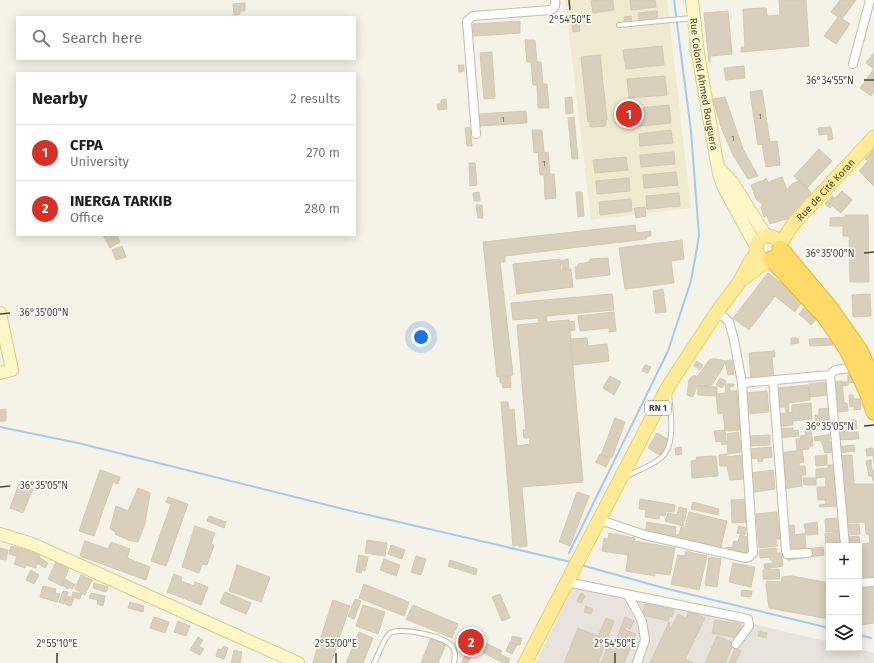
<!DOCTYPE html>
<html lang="en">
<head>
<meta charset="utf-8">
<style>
	:root { --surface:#fff; --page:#f2f2f2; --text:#202124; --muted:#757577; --line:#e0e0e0; --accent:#d93025 }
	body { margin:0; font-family:"Fira Sans",sans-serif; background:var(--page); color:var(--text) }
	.controls { position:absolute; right:12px; bottom:12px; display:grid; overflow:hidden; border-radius:0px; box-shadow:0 2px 10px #0003 }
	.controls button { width:36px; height:36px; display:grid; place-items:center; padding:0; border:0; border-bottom:1px solid var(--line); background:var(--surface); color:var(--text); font:20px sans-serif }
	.you { position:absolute; left:421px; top:337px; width:14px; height:14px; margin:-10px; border:3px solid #fff; border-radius:50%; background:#1a73e8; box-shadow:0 0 0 6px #1a73e833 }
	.badge { display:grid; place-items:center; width:26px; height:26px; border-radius:50%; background:var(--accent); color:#fff; font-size:13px; font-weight:700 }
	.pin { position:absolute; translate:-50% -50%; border:2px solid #fff; box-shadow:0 1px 4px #0006 }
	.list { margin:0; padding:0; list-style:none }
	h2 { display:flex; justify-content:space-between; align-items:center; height:52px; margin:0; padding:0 16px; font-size:17px }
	h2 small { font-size:13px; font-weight:400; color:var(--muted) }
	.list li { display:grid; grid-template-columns:26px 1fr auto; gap:12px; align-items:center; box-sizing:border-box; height:56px; padding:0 16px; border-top:1px solid var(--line) }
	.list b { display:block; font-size:15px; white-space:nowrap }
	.list p { margin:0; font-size:13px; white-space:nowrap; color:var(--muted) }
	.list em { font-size:13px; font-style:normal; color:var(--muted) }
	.icon { flex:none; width:22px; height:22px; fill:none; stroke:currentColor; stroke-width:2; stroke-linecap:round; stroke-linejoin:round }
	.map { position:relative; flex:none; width:874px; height:663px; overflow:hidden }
	.search { position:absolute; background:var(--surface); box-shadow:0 2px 10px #0003; left:16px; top:16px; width:340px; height:44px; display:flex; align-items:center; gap:10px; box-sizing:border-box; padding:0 14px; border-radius:0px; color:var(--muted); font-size:15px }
	.panel { position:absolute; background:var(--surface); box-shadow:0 2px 10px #0003; left:16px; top:72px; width:340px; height:164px; border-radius:0px }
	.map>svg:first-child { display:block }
	.industrial { fill:#e8e4dd }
	.education { fill:#f0ead1 }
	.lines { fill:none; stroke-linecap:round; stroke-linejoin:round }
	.stream { stroke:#9fcbf7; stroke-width:2 }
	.building { fill:#d8d0bc; stroke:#d4c9af }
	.lane-casing { stroke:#c2bca9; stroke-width:6 }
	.street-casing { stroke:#c2bca9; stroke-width:10 }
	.secondary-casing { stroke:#dacd94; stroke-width:14 }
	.primary-casing { stroke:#efd15d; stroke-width:15 }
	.highway-casing { stroke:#ecb72c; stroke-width:17 }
	.lane { stroke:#fff; stroke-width:4 }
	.street { stroke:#fff; stroke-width:8 }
	.secondary { stroke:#fff7c8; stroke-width:12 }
	.primary { stroke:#ffeb97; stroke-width:13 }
	.highway { stroke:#ffdb69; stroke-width:15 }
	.highway-bridge-casing { stroke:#ecb72c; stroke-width:17; stroke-linecap:butt }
	.highway-bridge { stroke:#ffdb69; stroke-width:15 }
	.ticks { fill:none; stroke:#4a4436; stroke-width:1.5 }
	.labels { text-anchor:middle; stroke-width:3; stroke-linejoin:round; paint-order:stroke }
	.number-label { font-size:8px; fill:#6e6758 }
	.shield { fill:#fff; stroke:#807c72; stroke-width:1 }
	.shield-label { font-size:9px; font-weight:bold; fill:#4a4436 }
	.street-label { font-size:10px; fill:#4a4436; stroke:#fff }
	.ticks-label { font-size:10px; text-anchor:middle; fill:#4a4436; stroke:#fff; stroke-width:3; stroke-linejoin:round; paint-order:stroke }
</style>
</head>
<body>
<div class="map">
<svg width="874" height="663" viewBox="0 0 874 663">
	<rect width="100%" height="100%" fill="#f5f3e8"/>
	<!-- industrial -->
	<path class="industrial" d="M575,581L829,642V648H854L874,653V663H536Z"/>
	<!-- education -->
	<path class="education" d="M565,0H667L691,208L591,220Z"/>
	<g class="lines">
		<!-- stream -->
		<path class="stream" d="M0,427L78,443L347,510L571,562
			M569,553L668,351L691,281L699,236L691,131L674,0
			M581,565L664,588L829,628
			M859,635L871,638"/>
	</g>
	<!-- building -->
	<path class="building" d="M600,0H613L614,10L593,13L591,1Z
		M630,0H655L656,7L631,10Z
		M779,0H806L809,46L741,52V47H745L743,9L766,8L767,16L780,15Z
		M840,0H856L842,19L850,24L836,44L824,36L838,17L831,12Z
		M245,3V11H240V14L234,15L233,4Z
		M657,11L658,21L639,23L638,13Z
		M728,11L732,54L710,56V62H709L704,13Z
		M631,16L632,26L625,27L624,17Z
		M520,21V33L474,36L473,24Z
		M579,24L580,31L573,32L572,25Z
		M525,40H535L537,62H541L543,84H547L549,108H538L537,85H533L531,62H527Z
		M662,46L664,65L626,69L623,50Z
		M492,52L495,98L484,99L480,53Z
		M874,53V92L871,96L860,88L874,69L866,63Z
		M600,55L607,120L588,122L581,57Z
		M458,65H464V71L459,72Z
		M744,66L745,78L726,80L724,68Z
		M665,76L667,95L629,98L627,79Z
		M762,90L770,142L777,141L780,165L766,167L762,144L758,145L750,92Z
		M572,97L573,113L566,114L565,98Z
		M725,97L743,149L758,176L748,179L733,155L721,127L713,99Z
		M446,99L447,109L438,110L437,104H441V100Z
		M669,105L671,123L632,127L630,109Z
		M526,111L527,123L480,126L479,114Z
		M574,117L578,159H572L568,118Z
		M606,121V126L590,127V123Z
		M470,127L472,146H467L465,128Z
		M831,127L833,139L828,140V134L819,135L818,128Z
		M532,130H542L544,153L548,152L550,174H554L556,198L545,199L544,175H540L538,152L534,153Z
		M671,130L673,143L640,146L639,134Z
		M819,149L832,161L807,188L794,176Z
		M874,149V186L859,171L868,161L865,159Z
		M674,152L675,164L641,167L640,155Z
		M626,157L628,170L595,173L593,160Z
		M469,163H475L477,185L470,186Z
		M676,172L678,185L644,188L643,175Z
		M782,177L787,190L792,184L799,181L810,191L812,196L796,212L792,214L793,217L770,224L767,216L764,217L761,207L763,205L756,199L751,185L764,180L766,178L769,183L771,181Z
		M629,178L630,191L597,194L596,181Z
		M842,191L852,200L841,213L832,206L830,208L825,204L832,196L835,198Z
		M479,192L480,201H474L473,193Z
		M576,192H582L584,216L578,217Z
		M679,193L680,206L647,209L646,196Z
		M631,199L632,211L600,215L599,202Z
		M476,205H482L483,218H478Z
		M645,207L646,216L636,218L634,208Z
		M845,215H868L869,282H850L849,236H843V226H830V218L845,217Z
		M635,225L636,233L651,231V236L646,237V239L505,256V262H500L513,375L497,377L483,242Z
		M103,235H117L120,242L110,248Z
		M682,240L684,259L671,261L674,283L625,289L619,248Z
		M122,246L126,257L116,260L112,250Z
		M608,258L610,275L576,279L575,267H578V264L590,262V259Z
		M560,259L561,270L571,269L573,287L517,294L513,264Z
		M568,259L569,268L563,269L561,261Z
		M768,273L803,300L795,312L775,296L749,330L733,318Z
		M663,289L666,312L656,313L653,291Z
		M612,294L614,310L546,316L547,322L569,320L583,482L522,487L527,546L519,547V545L513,546L501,402H508L509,409H514L517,446L530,444L529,438H524L523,430H526L517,325L539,323L538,318L513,320L511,303Z
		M870,294L871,316L853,317L852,295Z
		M804,308L816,319L811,325L799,314Z
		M614,312L616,331L609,332V328L580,331L578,316Z
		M574,321L575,330L570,331L569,322Z
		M587,338L588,346L607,344L609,361L573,365L570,339Z
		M791,338H798L799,343L791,344Z
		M833,338V345L810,346L809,339Z
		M775,351V357H772L774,379L751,381L749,353Z
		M710,359H717L725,361L723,367L712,385L697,386L693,397L687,395L689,380L692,376H698Z
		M732,360L734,374L728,375L725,361Z
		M696,361L703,365L700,370L694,366Z
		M645,365L651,367L648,373L642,371Z
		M848,374H855V382L848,383V385L842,386V382H848Z
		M510,376L511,387L503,388L502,383H500V377Z
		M610,376L621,382L614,395L603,388Z
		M720,378L726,381L722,388L716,385Z
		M842,381L844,403H847L848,411L836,412L834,382Z
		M827,382L828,395L810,397L809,384Z
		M725,384H734V386L729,387L730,391H737L740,430L725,431L723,413L718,414L716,394L726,393Z
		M808,385L810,400L788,403L789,413L792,412V405L811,403L812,419L793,421V425L777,427L776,414L786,413L785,407H780L778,388Z
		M698,386L717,387V396L698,395Z
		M767,391L769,412L746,414L745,393Z
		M849,395H853L854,399H860L861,409L854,410V406L850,407Z
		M831,408L832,421L816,422L815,415H819V409Z
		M6,409V421H0V410Z
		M615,418L625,422L612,458L601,455Z
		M851,420H856L857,429H853V432H858L859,439L838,440L837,432L852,430Z
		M793,428V431L798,430L799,436L777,438L776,429Z
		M811,429L813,446H808L809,449L797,450L796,439H801L800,436L806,435L805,430Z
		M725,430L726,441H728L727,434L738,432L740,441H742L743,452L728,454L727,444L722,445L721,441L716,442L714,431Z
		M657,433L669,440L660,455L648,448Z
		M832,434L833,438L829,439V442H832L833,452L825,453L821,440L815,441L814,437Z
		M770,435V445L749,446V436Z
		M854,445L855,451L839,453L838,447Z
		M681,447L682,454L676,455L675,448Z
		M771,447L772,457L763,458V461L758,462V458L751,459L750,449Z
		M873,448L874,452V463L873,455L867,456L866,449Z
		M802,450L804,462L799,463V466H805L806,475H801L802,486L782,489L779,465L785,464L784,459L780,460L779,453Z
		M600,454L610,459L606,467L596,462Z
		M727,454V457L743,455L745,479L730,480L727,466H720L719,455Z
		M827,455V465L816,466L815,456Z
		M852,455L854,484H874V583L859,581V546H848V537L859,536L860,544L870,543L869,534H866L865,522L844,523L840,456Z
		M716,456L718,476L692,478L691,461L697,460L696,457Z
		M871,460L872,470H874V481H873L872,476H869L866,461Z
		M828,465H836L838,506L819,507V505L826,504L825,500H818L817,487H826L825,477L816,478V469L828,468Z
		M100,470L120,477L118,484L113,482L94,536L79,531Z
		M773,470L775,489L754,492L751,473Z
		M803,478H816V485H804Z
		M19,484L33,489L23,513L10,508Z
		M138,488L150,493L145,524L138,542L128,540L115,534L116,532L110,529L116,506L128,511Z
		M577,492L589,496L570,546L559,542Z
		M168,497L188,504L166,566L151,561L171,504L166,502Z
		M640,499L675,505L674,512L666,511L665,516L660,515L659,519L645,517L646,510L639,509Z
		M749,499L750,522L732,523L731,500Z
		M693,502L719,509L718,515L691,509Z
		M679,507L687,509L683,526L665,521L668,513L677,515Z
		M689,512L727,521L720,551L645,533L647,522L676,527L675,534L679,535L681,527H685Z
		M777,512L780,539H776L777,546L759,548L756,514Z
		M209,516L226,522L224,528L207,521Z
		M840,518L841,531L826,532L825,519Z
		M817,522L818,534L805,535L806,549L823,547L824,555L788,560L784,526L794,525L795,535L806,533L804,524Z
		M859,524L860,534L846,535V525Z
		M195,526L215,533L211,544L214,545L207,565L202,564L199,573L182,567Z
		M739,526L746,528L745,535L737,533Z
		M840,532L842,544L826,545L825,534Z
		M609,533L635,538L634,541L675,548L670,575L655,573V576L626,571L628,555L602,551L604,538L608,539Z
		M740,535L751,538L747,558L725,553L727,547L732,548L734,541L738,542Z
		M367,540L387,543L385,556L365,553Z
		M85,541L108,549L111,542L130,549L127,558L150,567L146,580L80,556Z
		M391,545L405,550L402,559L388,554Z
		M11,546L19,548L16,556L9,554Z
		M0,548L8,550L6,560L0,559Z
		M20,548L40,555L36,568L26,565L25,568L14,564Z
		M776,548L777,553H781L783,566L765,569L764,564L773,563V560H770V557L760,558L759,550Z
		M686,551L707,556L699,590L671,584L678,555L685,556Z
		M359,555L368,557L365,571L362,570L361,573L356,572Z
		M416,556L426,559L421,575L411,572Z
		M709,557L721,559L717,587L705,585Z
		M40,558L48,563L45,568L37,563Z
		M384,559L400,565L396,576L380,570Z
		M450,560L477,569L476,575L448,566Z
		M56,562L69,568L62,586L48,579Z
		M733,563L755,567L751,587L729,582Z
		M237,565L270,577L261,602L229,591Z
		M779,569L780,579H763V570Z
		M31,570L39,575L34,584L26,580Z
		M174,574L182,577L181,581L194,586L195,582L208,587L201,605L167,592Z
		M81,575L92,580L85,595L75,589Z
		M792,576L829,583H826L829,619L769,608L766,585L767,581L781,582L782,577Z
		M65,579L75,585L72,589L69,587L68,589L62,585Z
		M94,583L108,587L106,592L93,588Z
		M364,584L409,602L404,616L359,598Z
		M873,585L874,623L859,625V586Z
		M43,586L56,589L55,593L60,594L57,602L40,597Z
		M742,590L752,591L751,597L741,596Z
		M63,591L68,592L64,604L59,602Z
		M73,592L82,594L80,599L72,597Z
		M225,592L251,603L246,614L220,603Z
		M91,593L105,596L103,606L97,604L98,600L89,598Z
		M581,593L585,596L581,603L577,601Z
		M500,594L510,618L502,621L492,597Z
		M68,596L74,598L71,606L65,604Z
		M355,599L361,601L354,619L348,616Z
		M333,600L350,606L331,663H314L313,662Z
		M130,602L144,606L143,612L128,608Z
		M645,604L674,610L672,617L669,616L668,621L642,615Z
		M363,605L385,612L378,634L356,626Z
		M413,605L458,624L452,638L406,619Z
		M586,606L593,609L591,614L584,612Z
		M689,611L705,618L685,659L693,663H650L669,622L670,630L678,614L686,618Z
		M154,617L169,622L165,633L150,628Z
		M625,617L634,621L630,629L626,627L625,630L636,634L624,663H601L608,646L613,648Z
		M606,618L614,621L598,663H564L578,628L598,636Z
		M715,620L741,624L738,638L712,633Z
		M178,621L190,626L186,636L174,632Z
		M468,628L473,630L469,640L464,638Z
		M759,631L767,633L766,638L758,636Z
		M359,632L373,638L363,663H346Z
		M512,636L522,638L520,645L511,643Z
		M717,636L734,643L725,663H705Z
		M198,637L203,640L199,646L204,649L200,655L190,650Z
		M431,638L446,644L438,663H421Z
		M477,639L502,651L500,654L510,659L508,663H503L473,647Z
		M510,642L517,645L512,654L506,651Z
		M223,646L228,648L224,659L216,656L218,649L222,650Z
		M735,648L741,651L735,663H729Z
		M234,650L242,652L240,663H231Z
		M466,653L471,656L468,663H464L462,662Z"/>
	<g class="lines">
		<!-- lane casing -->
		<g class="lane-casing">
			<path id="lane" d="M619,25L692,18
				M625,477C637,471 651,466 661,458C677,445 670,411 669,392
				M374,663C378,656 384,638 390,633C401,627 447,636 453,648C456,653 455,658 454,663"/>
		</g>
		<!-- street casing -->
		<g class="street-casing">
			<path id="street" d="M853,64L870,0
				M476,134L467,21L473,16L551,10C555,8 556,5 555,0
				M830,375L845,546
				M773,380L786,550L787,554H789L808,553
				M742,383L830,375L835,370L857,367
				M600,520L645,535L746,558L749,557L753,553L742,383L734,340L729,322L725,318L717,312
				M567,582L748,619L749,626L736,644
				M859,583L874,582
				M628,595L642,621L645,640L637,663"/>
		</g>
		<!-- secondary casing -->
		<g class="secondary-casing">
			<g id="secondary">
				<path id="s1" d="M692,0L698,54L719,174L724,188L756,246"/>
				<path d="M718,167L732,182L766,236"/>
				<path d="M0,313L12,370L0,373"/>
				<path d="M0,534L32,544L298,663"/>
			</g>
		</g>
		<!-- primary casing -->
		<g class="primary-casing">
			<g id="primary">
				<circle cx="768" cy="248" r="12"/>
				<path id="s2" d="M780,244L794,223L874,137"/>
				<path d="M741,280L768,260"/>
				<path d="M525,663L669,385L717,312L740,281L750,262L757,252"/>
			</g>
		</g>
		<!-- highway casing -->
		<g class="highway-casing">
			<path id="highway" d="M780,248L831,309L859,349
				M771,259L824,316L837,334L850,355
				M867,392L874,412"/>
		</g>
		<!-- lane -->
		<use href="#lane" class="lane"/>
		<!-- street -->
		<use href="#street" class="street"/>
		<!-- secondary -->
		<use href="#secondary" class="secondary"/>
		<!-- primary -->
		<use href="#primary" class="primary"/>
		<!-- highway -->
		<use href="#highway" class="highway"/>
		<!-- highway-bridge casing -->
		<g class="highway-bridge-casing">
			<path id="highway-bridge" d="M859,349L874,380
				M850,355L867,392"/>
		</g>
		<!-- highway-bridge -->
		<use href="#highway-bridge" class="highway-bridge"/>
	</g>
	<!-- ticks -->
	<path class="ticks" d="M569,0L570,10M864,80H874M864,253L874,252M0,314L10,313M864,426L874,425M0,487L10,486M57,653V663M336,653V663M615,653V663"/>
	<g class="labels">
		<!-- number labels -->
		<g class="number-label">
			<text x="760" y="119">1</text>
			<text x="503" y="122">1</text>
			<text x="733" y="141">1</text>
			<text x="544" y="166">1</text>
		</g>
		<!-- shield labels -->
		<rect class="shield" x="645" y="401" width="26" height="14" rx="3"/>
		<g class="shield-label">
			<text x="658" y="411">RN 1</text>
		</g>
		<!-- street labels -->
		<g class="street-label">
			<text dy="4" stroke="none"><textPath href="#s1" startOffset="85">Rue Colonel Ahmed Bouguera</textPath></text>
			<text dy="4" stroke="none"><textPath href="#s2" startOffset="71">Rue de Cité Koran</textPath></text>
		</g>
	</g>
	<g class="ticks-label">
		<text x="570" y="23">2°54'50"E</text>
		<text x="830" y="84">36°34'55"N</text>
		<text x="830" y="257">36°35'00"N</text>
		<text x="44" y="316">36°35'00"N</text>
		<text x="830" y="430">36°35'05"N</text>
		<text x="44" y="489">36°35'05"N</text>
		<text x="57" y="647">2°55'10"E</text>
		<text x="336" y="647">2°55'00"E</text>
		<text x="615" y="647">2°54'50"E</text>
	</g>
</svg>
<div class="controls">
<button>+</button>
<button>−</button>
<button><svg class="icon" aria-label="layers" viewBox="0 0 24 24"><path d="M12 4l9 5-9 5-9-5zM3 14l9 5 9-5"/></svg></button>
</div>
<div class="you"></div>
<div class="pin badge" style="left:629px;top:114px">1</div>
<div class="pin badge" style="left:471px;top:642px">2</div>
<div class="search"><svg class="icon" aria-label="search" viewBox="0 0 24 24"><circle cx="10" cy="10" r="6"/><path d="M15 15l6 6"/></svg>Search here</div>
<section class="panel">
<h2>Nearby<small>2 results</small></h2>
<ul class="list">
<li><span class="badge">1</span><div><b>CFPA</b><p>University</p></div><em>270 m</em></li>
<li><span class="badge">2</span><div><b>INERGA TARKIB</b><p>Office</p></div><em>280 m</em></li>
</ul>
</section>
</div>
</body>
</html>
